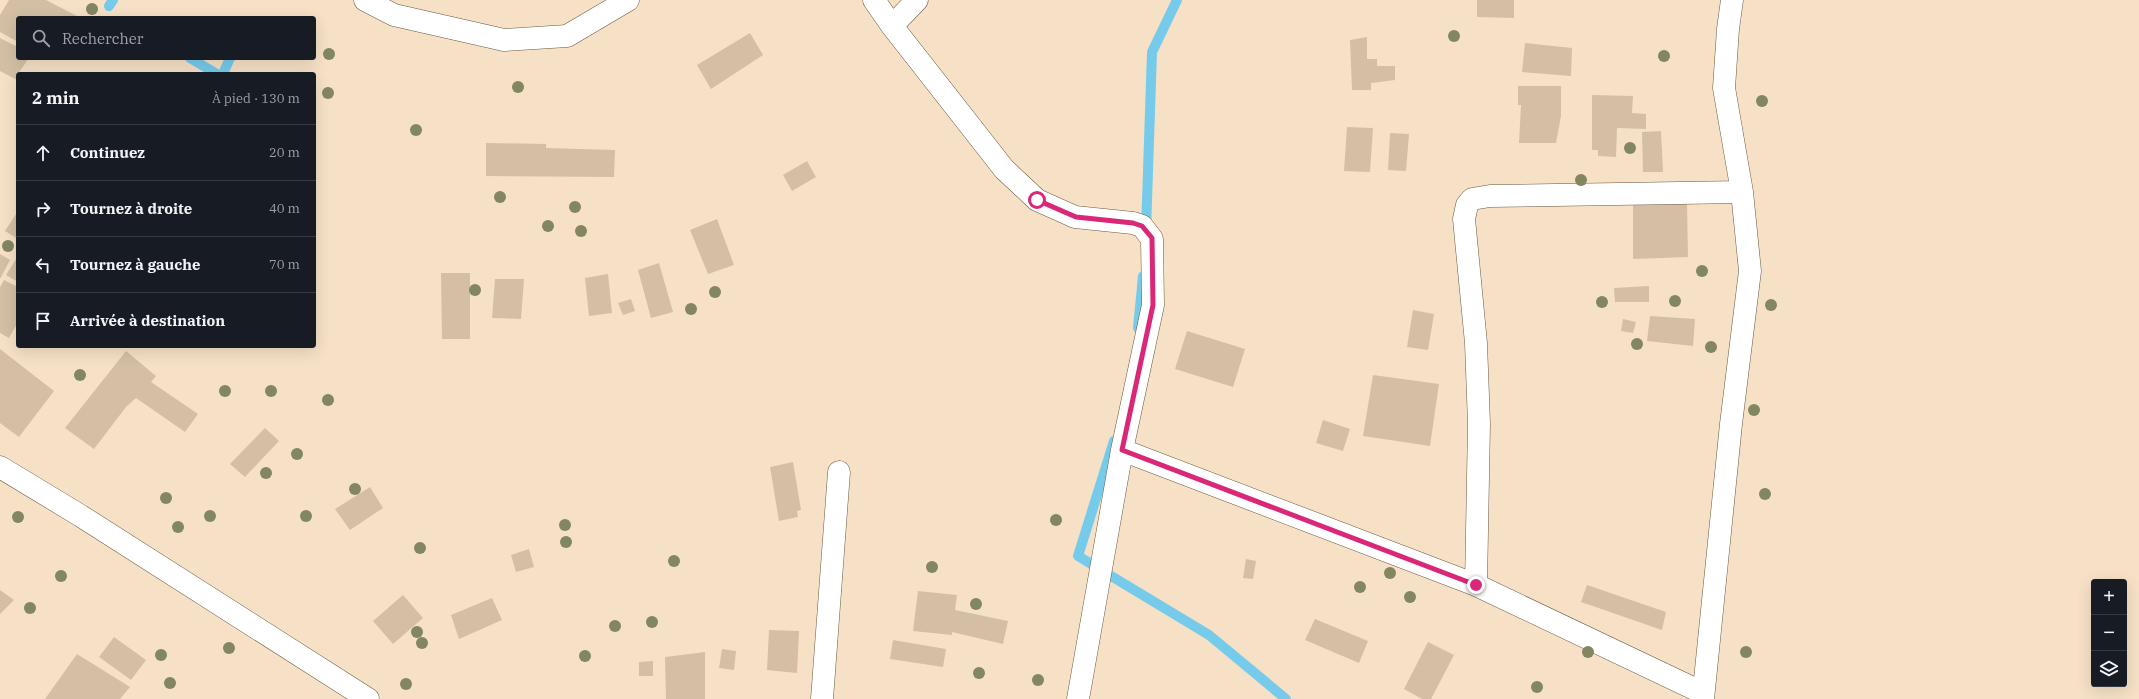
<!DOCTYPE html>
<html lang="fr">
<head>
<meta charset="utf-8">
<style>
	:root { --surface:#171b24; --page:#20242c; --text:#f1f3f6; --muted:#9ea1a6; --line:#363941 }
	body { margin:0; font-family:"IBM Plex Serif",serif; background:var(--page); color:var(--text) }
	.controls { position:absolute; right:12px; bottom:12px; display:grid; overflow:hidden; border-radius:4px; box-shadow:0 4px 16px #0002 }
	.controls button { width:36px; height:36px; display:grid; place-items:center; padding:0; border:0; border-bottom:1px solid var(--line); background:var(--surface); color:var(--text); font:20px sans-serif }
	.stop { position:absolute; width:12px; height:12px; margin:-9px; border:3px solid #db2777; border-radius:50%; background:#fff }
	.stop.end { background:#db2777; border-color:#fff; box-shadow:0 1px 4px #0008 }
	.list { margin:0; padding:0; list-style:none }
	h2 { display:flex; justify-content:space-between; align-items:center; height:52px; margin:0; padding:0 16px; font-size:17px }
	h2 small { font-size:13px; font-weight:400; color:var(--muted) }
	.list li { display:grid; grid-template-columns:26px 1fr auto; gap:12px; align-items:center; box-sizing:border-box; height:56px; padding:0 16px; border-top:1px solid var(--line) }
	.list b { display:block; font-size:15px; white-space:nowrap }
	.list em { font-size:13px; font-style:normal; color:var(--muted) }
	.icon { flex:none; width:22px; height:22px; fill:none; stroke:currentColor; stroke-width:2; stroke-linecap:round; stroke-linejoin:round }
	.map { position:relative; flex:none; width:2139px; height:699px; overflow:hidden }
	.search { position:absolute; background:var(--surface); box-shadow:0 4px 16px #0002; left:16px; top:16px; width:300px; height:44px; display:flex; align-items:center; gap:10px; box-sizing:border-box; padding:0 14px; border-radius:4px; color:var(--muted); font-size:15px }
	.panel { position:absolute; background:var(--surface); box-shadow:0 4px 16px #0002; left:16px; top:72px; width:300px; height:276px; border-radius:4px }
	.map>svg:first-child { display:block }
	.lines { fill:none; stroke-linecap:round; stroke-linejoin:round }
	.stream { stroke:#76cbeb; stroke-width:10 }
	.building { fill:#d4bfa5 }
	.street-casing { stroke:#6b5941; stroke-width:23 }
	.street { stroke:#fff; stroke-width:22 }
	.tree { fill:#828661 }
	.route { stroke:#db2777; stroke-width:5 }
</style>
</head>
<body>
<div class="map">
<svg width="2139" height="699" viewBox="0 0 2139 699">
	<rect width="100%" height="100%" fill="#f6e1c6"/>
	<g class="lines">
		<!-- stream -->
		<path class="stream" d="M109,6L113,0
			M190,58L217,74
			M223,74L230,58
			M1146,230L1152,52L1177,0
			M1138,328L1143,276
			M1114,441L1078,556L1209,635L1286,699"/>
	</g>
	<!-- building -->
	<path class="building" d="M9,0H46L77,16L76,18H18V42L0,32V15Z
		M1477,0H1514V18L1477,17Z
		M750,33L763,55L711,89L697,65Z
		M1367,37V59H1377V66H1395V80L1371,83V90H1352L1350,40Z
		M0,38L18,47V58H29L18,74L17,80L0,71Z
		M1525,43L1572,48L1571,76L1522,72Z
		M1518,86H1561V116L1556,143H1519L1521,105H1518Z
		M1592,95L1633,96L1632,113L1646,114V129L1617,128L1616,157L1598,156V150H1592Z
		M1347,127L1373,128L1370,172L1344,171Z
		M1661,131L1663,172H1643L1642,132Z
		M1390,133L1409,134L1406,171L1388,170Z
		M486,143L546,144V148L615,150L614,177L486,176Z
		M807,161L816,177L792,191L783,175Z
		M1687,203L1688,257L1633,259V205Z
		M18,211V239L5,231Z
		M717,219L734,265L708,274L690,230Z
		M0,254L10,260L0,279Z
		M18,256V282L6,275Z
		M659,263L673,312L651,318L638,270Z
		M441,273H470V339H442Z
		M608,274L612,313L589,316L585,278Z
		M495,279H524L521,319L492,318Z
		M4,280L18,287V322L9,338L0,333V287Z
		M1649,286V302H1615L1614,288Z
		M631,299L635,311L623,315L618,303Z
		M1413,310L1434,314L1428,350L1407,347Z
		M1650,316L1695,319L1693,346L1647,341Z
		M1623,319L1636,322L1633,333L1621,331Z
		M1187,331L1245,349L1233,387L1175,369Z
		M0,349L54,391L19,437L0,423Z
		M126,351L156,376L151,382L198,414L185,432L136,398L126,407L94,449L65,428Z
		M1373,375L1439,384L1430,446L1363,436Z
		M1323,420L1350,429L1343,451L1316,443Z
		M265,428L279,441L245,477L230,464Z
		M793,462L801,510L797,511L798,517L779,521L770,467Z
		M370,487L383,508L350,530L335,509Z
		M529,549L534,567L516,572L511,555Z
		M1246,559L1256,561L1253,579L1243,578Z
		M1587,585L1666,612L1662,630L1581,602Z
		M0,590L14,600L0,614Z
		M918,591L957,595L955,610L1008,621L1003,644L952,632V635L913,631Z
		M403,595L423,618L393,644L373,621Z
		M492,598L502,620L459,639L451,615Z
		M1315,619L1368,641L1359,663L1305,640Z
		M769,630L799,631L797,673L767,670Z
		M114,637L146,660L131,680L99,657Z
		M893,640L946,649L943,667L890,659Z
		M1428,642L1454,655L1431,699H1422L1404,689Z
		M722,649L736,651L734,670L719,668Z
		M705,652V699H666L665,657Z
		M77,654L130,687L120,699H45Z
		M653,661V676H639V662Z"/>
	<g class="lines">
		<!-- street casing -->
		<g class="street-casing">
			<path id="street" d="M365,0L394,15L504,40L567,36L628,0
				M874,0L892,26L1004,169L1037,200L1075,217L1133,223L1142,226L1152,239L1153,305L1122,450L1078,699
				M892,26L917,0
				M1122,450L1476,585L1703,693
				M0,467L81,516L368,699
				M1476,585L1479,424L1476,343L1464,219L1467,205L1472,199L1490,196L1742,192
				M822,699L839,472
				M1703,699L1731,424L1750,271L1742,192L1724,88L1728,29L1732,0"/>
		</g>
		<!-- street -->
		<use href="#street" class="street"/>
	</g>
	<!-- trees -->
	<g class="tree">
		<circle cx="92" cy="9" r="6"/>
		<circle cx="1454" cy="36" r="6"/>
		<circle cx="329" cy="54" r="6"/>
		<circle cx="1664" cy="56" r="6"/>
		<circle cx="518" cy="87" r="6"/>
		<circle cx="328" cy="93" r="6"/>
		<circle cx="1762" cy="101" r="6"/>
		<circle cx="416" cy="130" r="6"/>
		<circle cx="1630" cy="148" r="6"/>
		<circle cx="1581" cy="180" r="6"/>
		<circle cx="500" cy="197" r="6"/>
		<circle cx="575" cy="207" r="6"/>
		<circle cx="548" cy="226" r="6"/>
		<circle cx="581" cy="231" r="6"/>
		<circle cx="8" cy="246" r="6"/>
		<circle cx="1702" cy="271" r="6"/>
		<circle cx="475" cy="290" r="6"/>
		<circle cx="715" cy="292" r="6"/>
		<circle cx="1675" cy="301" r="6"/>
		<circle cx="1602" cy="302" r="6"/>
		<circle cx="1771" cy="305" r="6"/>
		<circle cx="691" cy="309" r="6"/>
		<circle cx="1637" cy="344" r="6"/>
		<circle cx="1711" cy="347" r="6"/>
		<circle cx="80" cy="375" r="6"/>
		<circle cx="225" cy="391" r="6"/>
		<circle cx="271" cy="391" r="6"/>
		<circle cx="328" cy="400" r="6"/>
		<circle cx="1754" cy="410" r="6"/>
		<circle cx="297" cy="454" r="6"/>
		<circle cx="266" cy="473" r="6"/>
		<circle cx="355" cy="489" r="6"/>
		<circle cx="1765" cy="494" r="6"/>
		<circle cx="166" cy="498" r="6"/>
		<circle cx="210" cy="516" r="6"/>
		<circle cx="306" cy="516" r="6"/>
		<circle cx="18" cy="517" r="6"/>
		<circle cx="1056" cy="520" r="6"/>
		<circle cx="565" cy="525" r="6"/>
		<circle cx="178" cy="527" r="6"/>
		<circle cx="566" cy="542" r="6"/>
		<circle cx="420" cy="548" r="6"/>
		<circle cx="674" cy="561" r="6"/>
		<circle cx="932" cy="567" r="6"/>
		<circle cx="1390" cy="573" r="6"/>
		<circle cx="61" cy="576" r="6"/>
		<circle cx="1360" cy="587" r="6"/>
		<circle cx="1410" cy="597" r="6"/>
		<circle cx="976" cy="604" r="6"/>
		<circle cx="30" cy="608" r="6"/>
		<circle cx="652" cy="622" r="6"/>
		<circle cx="615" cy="626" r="6"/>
		<circle cx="417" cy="632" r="6"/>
		<circle cx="422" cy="643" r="6"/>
		<circle cx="229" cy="648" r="6"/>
		<circle cx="1588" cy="652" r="6"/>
		<circle cx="1746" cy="652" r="6"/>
		<circle cx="161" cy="655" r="6"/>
		<circle cx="585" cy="656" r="6"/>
		<circle cx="979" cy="673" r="6"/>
		<circle cx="1038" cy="680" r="6"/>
		<circle cx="170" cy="683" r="6"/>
		<circle cx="406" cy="684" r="6"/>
		<circle cx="1537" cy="687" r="6"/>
	</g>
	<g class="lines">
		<!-- route -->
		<path class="route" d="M1037,200L1076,217L1133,223L1142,226L1152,238L1153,305L1122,450L1476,585"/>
	</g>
</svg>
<div class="controls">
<button>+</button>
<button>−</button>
<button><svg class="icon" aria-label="layers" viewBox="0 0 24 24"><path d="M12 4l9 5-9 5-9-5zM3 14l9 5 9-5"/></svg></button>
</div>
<div class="stop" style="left:1037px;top:200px"></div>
<div class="stop end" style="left:1476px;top:585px"></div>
<div class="search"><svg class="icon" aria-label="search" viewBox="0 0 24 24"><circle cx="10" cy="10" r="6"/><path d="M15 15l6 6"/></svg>Rechercher</div>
<section class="panel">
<h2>2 min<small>À pied · 130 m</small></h2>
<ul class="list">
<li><svg class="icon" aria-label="ahead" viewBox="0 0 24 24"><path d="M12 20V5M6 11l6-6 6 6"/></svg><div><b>Continuez</b></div><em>20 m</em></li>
<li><svg class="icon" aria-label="right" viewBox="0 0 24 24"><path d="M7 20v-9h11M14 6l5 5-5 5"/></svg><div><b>Tournez à droite</b></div><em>40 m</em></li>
<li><svg class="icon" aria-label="left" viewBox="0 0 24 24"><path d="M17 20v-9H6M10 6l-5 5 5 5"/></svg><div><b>Tournez à gauche</b></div><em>70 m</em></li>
<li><svg class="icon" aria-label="arrive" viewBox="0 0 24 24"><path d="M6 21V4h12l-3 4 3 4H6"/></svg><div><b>Arrivée à destination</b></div></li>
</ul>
</section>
</div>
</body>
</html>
